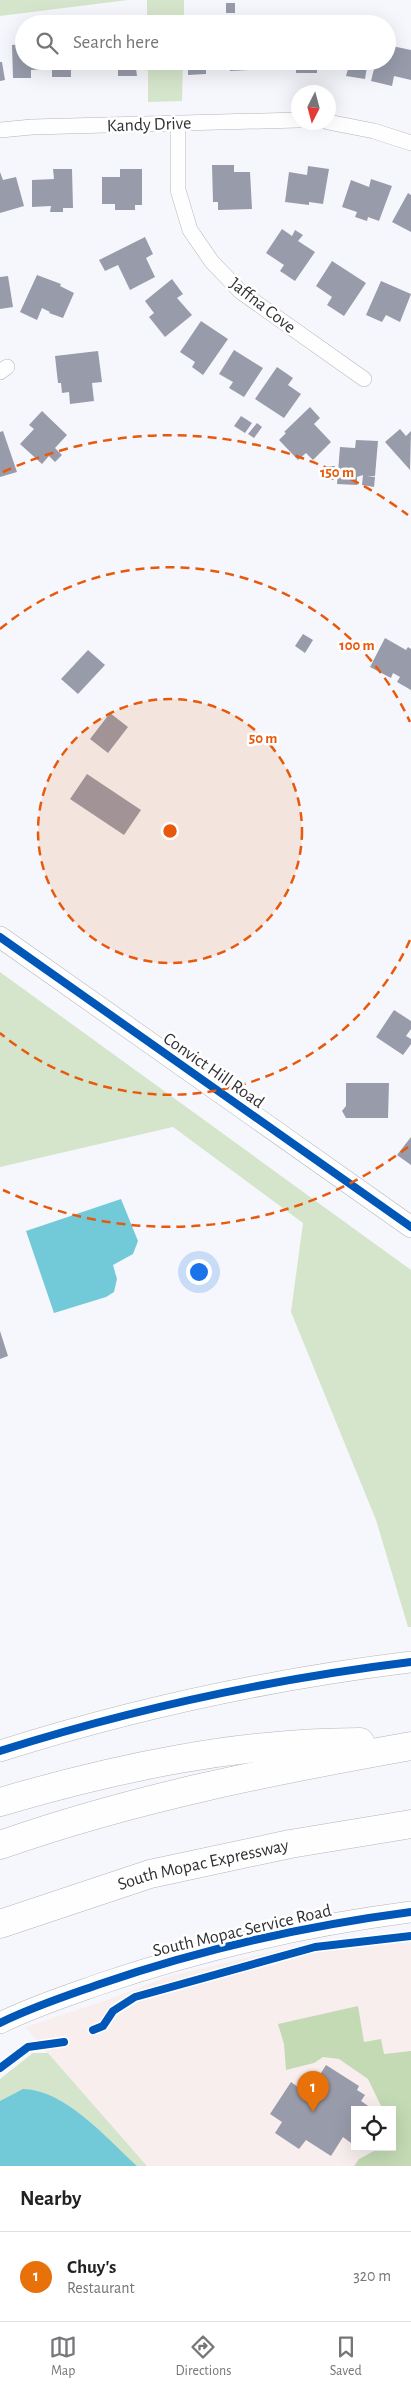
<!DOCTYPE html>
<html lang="en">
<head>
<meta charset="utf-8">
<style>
	:root { --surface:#fff; --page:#f2f2f2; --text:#222; --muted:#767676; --line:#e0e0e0; --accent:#76767b }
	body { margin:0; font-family:"Alegreya Sans",sans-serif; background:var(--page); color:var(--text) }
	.controls { position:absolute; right:15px; bottom:15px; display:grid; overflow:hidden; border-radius:0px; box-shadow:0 5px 20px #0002 }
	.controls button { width:45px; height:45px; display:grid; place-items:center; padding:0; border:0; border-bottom:1px solid var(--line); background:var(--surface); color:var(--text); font:25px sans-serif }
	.compass { position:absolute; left:291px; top:85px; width:45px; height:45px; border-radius:50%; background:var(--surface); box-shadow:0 5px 20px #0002; rotate:186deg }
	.you { position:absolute; left:198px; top:1271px; width:18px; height:18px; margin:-12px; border:4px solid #fff; border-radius:50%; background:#1a73e8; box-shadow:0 0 0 8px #1a73e833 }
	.badge { display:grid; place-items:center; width:32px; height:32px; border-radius:50%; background:var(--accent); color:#fff; font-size:16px; font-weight:700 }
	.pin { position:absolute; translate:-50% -41px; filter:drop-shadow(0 1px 2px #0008) }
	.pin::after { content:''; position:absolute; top:26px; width:18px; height:15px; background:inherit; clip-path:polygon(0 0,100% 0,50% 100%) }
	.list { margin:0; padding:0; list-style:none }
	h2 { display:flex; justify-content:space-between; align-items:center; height:65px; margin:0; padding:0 20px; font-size:21px }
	h2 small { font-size:16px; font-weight:400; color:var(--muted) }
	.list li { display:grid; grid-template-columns:32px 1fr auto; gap:15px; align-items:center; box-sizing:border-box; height:90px; padding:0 20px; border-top:1px solid var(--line) }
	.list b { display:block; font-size:19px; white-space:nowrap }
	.list p { margin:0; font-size:16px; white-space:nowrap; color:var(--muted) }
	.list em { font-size:16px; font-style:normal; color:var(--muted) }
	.icon { flex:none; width:28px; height:28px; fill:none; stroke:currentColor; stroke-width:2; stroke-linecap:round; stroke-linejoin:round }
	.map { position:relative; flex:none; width:411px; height:2166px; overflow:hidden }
	.search { position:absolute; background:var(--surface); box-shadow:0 5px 20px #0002; left:15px; right:15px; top:15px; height:55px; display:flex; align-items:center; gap:12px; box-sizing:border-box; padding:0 18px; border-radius:28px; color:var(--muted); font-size:19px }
	.sheet { height:155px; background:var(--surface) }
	nav { display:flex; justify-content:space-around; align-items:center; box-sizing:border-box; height:70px; border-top:1px solid var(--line); background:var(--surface); font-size:14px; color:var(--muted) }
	nav a { display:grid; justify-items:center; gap:2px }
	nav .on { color:var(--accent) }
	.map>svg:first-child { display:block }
	.commercial { fill:#f9eeee; fill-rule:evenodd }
	.green { fill:#d5e5cb }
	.forest { fill:#c3dab4 }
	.water { fill:#72cad9 }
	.building { fill:#989baa }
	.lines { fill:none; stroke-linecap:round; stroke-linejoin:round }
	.street-casing { stroke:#b4b5b9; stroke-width:16 }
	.secondary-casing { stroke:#b4b5b9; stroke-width:22 }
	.highway-casing { stroke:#b4b5b9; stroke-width:29 }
	.street { stroke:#fefeff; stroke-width:15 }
	.secondary { stroke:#fefeff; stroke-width:21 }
	.highway { stroke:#fefeff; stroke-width:28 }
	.cycleway-casing { stroke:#fff; stroke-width:11 }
	.cycleway { stroke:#0057b8; stroke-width:8 }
	.ring { fill:none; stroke:#e8590c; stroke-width:2.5; stroke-dasharray:9 6 }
	.labels { text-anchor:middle; stroke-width:5; stroke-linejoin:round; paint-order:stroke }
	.street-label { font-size:18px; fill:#313135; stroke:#fff }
	.centre { fill:#e8590c; stroke:#fff; stroke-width:2.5 }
	.ring-label { font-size:15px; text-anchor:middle; font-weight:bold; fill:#e8590c; stroke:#fff; stroke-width:5; stroke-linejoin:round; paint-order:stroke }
</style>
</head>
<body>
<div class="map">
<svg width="411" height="2166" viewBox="0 0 411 2166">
	<rect width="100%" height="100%" fill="#f6f7fc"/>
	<!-- commercial -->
	<path class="commercial" d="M411,1930V2166H147L25,2027L104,2001L170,1976L296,1946ZM355,2110H392V2147H355Z"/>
	<!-- green -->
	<path class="green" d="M0,0H128L0,16Z
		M147,0H184V24H147Z
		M148,61H183L182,101L148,102Z
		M0,972L411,1270V1627H408L376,1520L291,1312L303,1223L173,1127L0,1167Z
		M33,2053H48L147,2166H0V2079Z"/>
	<!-- forest -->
	<path class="forest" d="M358,2006L364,2042L381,2039L384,2054L411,2051V2166H354L359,2159L374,2151L375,2147H392V2110H383L368,2079L339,2059L323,2057L314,2063L286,2070L284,2044L278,2024Z"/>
	<!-- water -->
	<path class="water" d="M121,1199L138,1241L133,1254L113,1265L117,1279L114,1292L106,1297L54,1313L26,1231Z
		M23,2089C66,2090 106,2138 137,2166H0V2101Z"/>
	<!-- building -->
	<path class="building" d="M226,3H235V13H226Z
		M24,44V61H46V69L31,70V78H13L12,45Z
		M387,45L411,50V80L394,76L392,86L371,81L376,61H387Z
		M52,61H71V77H52Z
		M102,61H135L137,76H118V70H102Z
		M188,61H222V65L206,66V74L188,75Z
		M230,61H248L249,70L230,71Z
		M277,61H317V73H296V64L277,63Z
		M327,61H368L365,79L346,76L348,69L326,66Z
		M0,62H2L5,80L0,81Z
		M212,165H234V172H250L252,209L218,210V202H213Z
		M308,166L329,169L323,204L309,202V205L285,202L289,172L307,175Z
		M53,169H72L73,208H63V212H50L51,206L32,207V180L54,179Z
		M120,169H142V205H135V210H115V204H102V177H120Z
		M0,172L3,180L16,177L24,206L0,213Z
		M371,179L392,186L379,221L368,217L367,221L355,217L357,212L342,207L351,180L369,187Z
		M408,193L411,195V232L392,222Z
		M282,229L292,236L295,230L303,235L298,241L315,252L295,281L280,271L284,265L266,253Z
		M145,237L153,254L146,258L155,277L130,290L118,265L105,271L99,260Z
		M332,261L366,283L344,316L327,305L332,297L316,286Z
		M37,275L61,284L60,286L74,293L63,318L49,313L50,312L42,308L37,320L20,312Z
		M8,276L13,307L0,309V277Z
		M172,279L183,294L177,298L192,315L165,337L149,317L154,313L145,301Z
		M381,281L411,294L400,322L386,315L382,322L366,315Z
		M201,321L228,339L203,375L192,367L195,362L180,352Z
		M234,350L263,368L244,397L229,388L233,382L219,374Z
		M98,351L102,382L92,383L94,401L70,404L69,392L62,393L61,383H58L55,356Z
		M277,367L293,378L288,385L301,394L284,418L255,399Z
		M310,407L320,418L314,424L331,442L313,460L306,453L298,460L279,440L286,433L284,432Z
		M42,411L67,435L55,448L62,455L55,462L49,456L42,464L20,444L34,429L29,425Z
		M241,416L252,423L245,433L234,426Z
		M257,423L262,427L254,438L248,434Z
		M400,429L406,436L411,431L410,470L385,442Z
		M3,431L17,472L0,477V432Z
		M356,440L378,441L375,476H367L375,477L374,487L362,485L363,475L357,477V485L337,484L340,447L355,448Z
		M327,466H335L334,480L326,479Z
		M303,634L313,640L305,653L295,646Z
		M385,638L406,650L408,647L411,649V690L397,682L400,677L393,673L391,678L370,667Z
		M88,650L105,665L78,694L61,679Z
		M110,713L128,727L108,753L90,739Z
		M87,774L141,810L124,835L70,799Z
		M394,1010L411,1021V1029L406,1036L411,1039V1044L403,1055L376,1037Z
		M346,1083H389L388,1118H346L342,1111L346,1106Z
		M411,1137V1165L397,1155Z
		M0,1331L8,1356L0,1359Z
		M326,2065L359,2086L357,2090L365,2095L361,2101L374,2110H355V2137L351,2143L343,2137L331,2156L306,2140L299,2149L275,2133L282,2122L270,2114L291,2082L298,2087L304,2077L314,2084Z"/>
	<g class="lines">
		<!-- street casing -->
		<g class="street-casing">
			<path id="street" d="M328,122L374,131L411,143
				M178,123V190L190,230L212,262L241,292L364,379
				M0,130L32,127L298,120
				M0,372L7,367"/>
		</g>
		<!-- secondary casing -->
		<g class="secondary-casing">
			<path id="secondary" d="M0,937L411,1227
				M0,1751C133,1709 272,1679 411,1662
				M0,2023C32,2007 66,1996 100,1984C202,1949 304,1926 411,1912"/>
		</g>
		<!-- highway casing -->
		<g class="highway-casing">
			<g id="highway">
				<path d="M0,1802C116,1768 238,1742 360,1742"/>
				<path d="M0,1845C134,1798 271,1771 411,1746"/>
				<path id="s1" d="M0,1924L150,1874L290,1844L411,1824"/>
			</g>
		</g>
		<!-- street -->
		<use href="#street" class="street"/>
		<!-- secondary -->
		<use href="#secondary" class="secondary"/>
		<!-- highway -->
		<use href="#highway" class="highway"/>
		<!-- cycleway casing -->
		<g class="cycleway-casing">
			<path id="cycleway" d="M0,937L411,1227
				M0,1751C133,1709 272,1679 411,1662
				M0,2023C32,2007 66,1996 100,1984C202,1949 304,1926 411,1912
				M93,2030L103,2026L113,2011L135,1997L315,1947L411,1936
				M0,2068L28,2047L64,2042"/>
		</g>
		<!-- cycleway -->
		<use href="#cycleway" class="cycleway"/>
	</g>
	<!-- distance rings -->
	<circle cx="170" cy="831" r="132" fill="#e8590c" fill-opacity=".12"/>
	<g class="ring">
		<circle cx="170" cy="831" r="132"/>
		<path d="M410 940A264 264 0 0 1 0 1033M0 629A264 264 0 0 1 410 722"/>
		<path d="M408 1147A396 396 0 0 1 3 1190M3 472A396 396 0 0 1 408 515"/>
	</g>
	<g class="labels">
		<!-- street labels -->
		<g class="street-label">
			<text transform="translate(149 124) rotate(-2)" y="6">Kandy Drive</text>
			<text transform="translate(263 305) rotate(38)" y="6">Jaffna Cove</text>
			<text transform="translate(214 1070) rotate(35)" y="6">Convict Hill Road</text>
			<text dy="6" stroke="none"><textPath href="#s1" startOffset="212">South Mopac Expressway</textPath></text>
			<text transform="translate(242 1930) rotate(-13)" y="6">South Mopac Service Road</text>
		</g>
	</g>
	<circle cx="170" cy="831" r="8" class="centre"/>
	<g class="ring-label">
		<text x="337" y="477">150 m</text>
		<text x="357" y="650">100 m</text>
		<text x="263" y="743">50 m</text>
	</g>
</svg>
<div class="controls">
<button><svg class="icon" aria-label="locate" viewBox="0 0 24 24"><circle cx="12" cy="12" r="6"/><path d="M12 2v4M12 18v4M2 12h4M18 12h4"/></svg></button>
</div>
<svg class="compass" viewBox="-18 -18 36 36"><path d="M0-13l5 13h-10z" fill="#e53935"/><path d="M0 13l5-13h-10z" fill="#767676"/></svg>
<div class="you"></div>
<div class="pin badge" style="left:313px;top:2112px;background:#e8710a">1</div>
<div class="search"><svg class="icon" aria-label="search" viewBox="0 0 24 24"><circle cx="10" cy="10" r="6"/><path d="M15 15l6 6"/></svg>Search here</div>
</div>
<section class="sheet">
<h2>Nearby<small></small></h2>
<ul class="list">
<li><span class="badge" style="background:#e8710a">1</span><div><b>Chuy's</b><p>Restaurant</p></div><em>320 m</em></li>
</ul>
</section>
<nav>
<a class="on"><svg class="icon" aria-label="map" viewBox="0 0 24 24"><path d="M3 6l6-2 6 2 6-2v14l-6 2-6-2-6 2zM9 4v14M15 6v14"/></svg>Map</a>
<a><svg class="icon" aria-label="directions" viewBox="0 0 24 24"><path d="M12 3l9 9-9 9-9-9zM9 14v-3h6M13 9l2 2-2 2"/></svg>Directions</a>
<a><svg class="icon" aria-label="saved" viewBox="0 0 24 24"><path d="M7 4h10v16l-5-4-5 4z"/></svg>Saved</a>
</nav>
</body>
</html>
